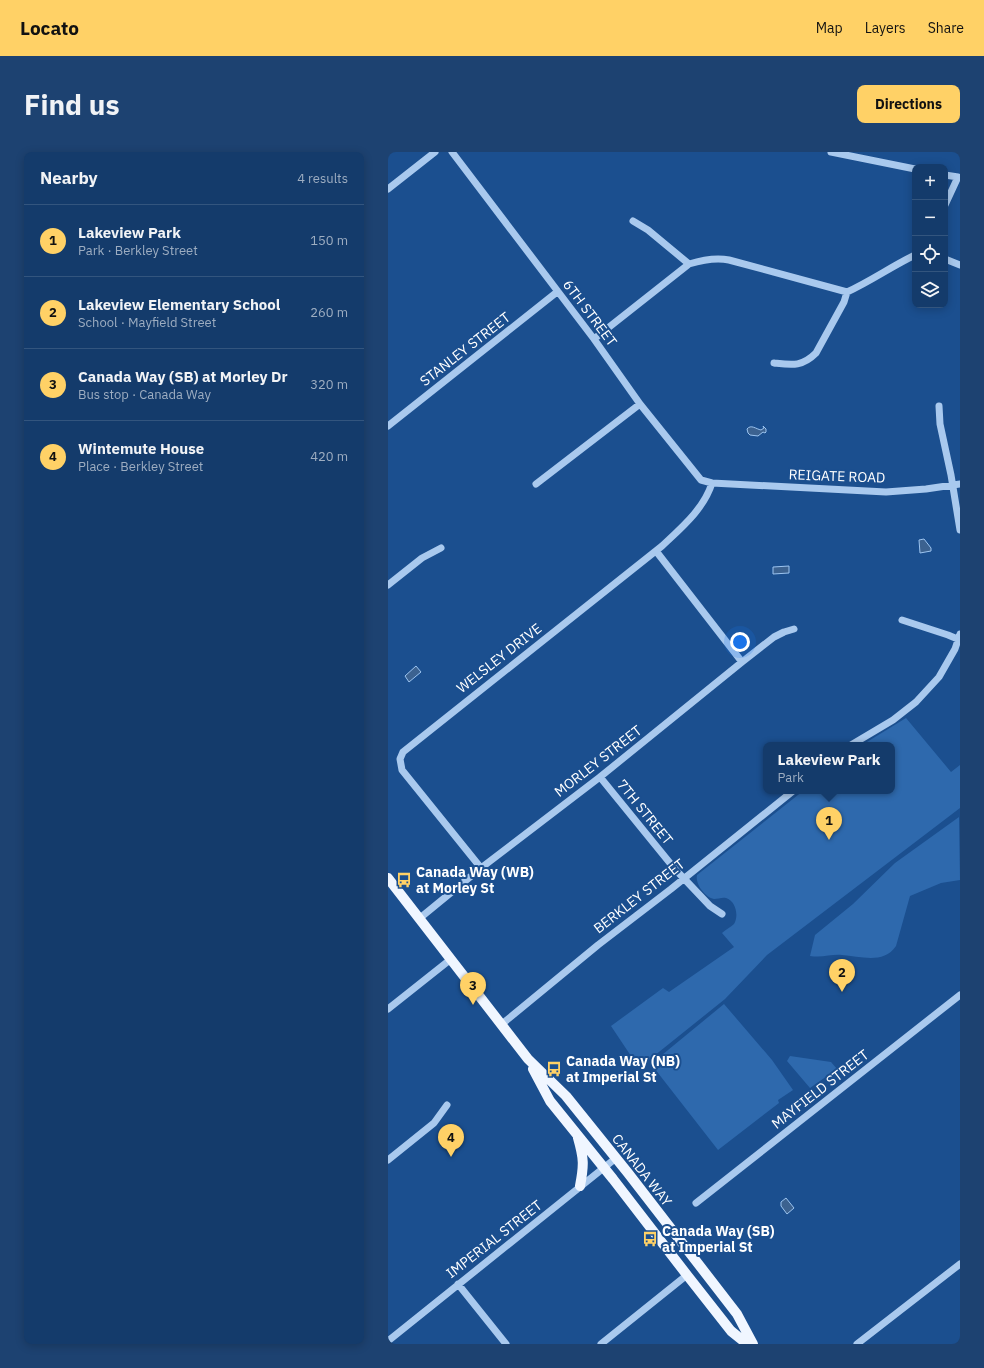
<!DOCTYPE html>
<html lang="en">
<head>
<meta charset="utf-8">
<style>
	:root { --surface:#143b6b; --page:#1d4271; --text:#f1f3f6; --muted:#9dadc1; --line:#33557e; --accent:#ffd166 }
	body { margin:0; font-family:"IBM Plex Sans",sans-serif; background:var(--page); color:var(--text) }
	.controls { position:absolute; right:12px; top:12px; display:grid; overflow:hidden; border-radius:8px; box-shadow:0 2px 10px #0003 }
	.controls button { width:36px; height:36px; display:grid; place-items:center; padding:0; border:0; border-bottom:1px solid var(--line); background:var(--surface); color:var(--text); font:20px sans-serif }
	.you { position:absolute; left:352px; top:490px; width:14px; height:14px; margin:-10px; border:3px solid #fff; border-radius:50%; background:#1a73e8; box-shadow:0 0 0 6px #1a73e833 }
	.badge { display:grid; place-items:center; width:26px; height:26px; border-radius:50%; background:var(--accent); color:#111; font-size:13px; font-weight:700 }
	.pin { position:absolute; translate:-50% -33px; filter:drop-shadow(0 1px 2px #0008) }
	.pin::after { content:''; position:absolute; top:21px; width:14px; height:12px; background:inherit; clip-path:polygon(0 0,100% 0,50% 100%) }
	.popup { position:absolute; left:375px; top:590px; width:132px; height:52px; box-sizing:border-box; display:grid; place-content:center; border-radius:8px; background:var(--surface); filter:drop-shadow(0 1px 3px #0005); font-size:13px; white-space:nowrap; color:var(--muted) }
	.popup b { font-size:15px; color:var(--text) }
	.popup::after { content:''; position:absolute; left:50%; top:100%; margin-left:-8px; border:8px solid transparent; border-top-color:var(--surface) }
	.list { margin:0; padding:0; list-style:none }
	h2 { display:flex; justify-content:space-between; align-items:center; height:52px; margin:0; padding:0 16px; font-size:17px }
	h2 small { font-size:13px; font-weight:400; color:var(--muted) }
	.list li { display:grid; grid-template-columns:26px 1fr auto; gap:12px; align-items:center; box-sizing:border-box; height:72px; padding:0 16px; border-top:1px solid var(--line) }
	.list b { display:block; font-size:15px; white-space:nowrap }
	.list p { margin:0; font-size:13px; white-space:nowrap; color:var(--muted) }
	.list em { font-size:13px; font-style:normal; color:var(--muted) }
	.icon { flex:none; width:22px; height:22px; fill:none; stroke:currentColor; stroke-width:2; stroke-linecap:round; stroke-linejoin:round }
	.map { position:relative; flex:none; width:572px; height:1192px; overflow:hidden; border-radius:8px }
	header { display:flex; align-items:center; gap:24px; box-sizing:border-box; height:56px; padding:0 20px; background:var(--accent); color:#111 }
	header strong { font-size:19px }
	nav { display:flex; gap:22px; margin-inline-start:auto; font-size:14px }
	.intro { display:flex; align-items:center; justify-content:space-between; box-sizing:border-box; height:96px; padding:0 24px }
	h1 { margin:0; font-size:28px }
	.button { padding:10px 18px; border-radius:8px; background:var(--accent); color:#111; font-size:14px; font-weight:700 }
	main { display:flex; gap:24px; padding:0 24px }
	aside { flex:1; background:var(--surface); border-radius:8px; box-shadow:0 2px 10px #0003 }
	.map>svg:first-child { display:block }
	.green { fill:#2e69ad }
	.water { fill:#3c6290; stroke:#9cc4f0 }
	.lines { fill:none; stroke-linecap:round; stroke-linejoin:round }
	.minor { stroke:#a9c9ee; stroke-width:7 }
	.major { stroke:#f0f6ff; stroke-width:10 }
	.labels { text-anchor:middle; stroke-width:4; stroke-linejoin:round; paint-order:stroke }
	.street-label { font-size:14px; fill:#fff; stroke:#1b4f8f }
	.poi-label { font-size:14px; font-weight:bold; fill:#fff; stroke:#1b4f8f; text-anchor:start }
</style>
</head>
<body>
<header>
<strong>Locato</strong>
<nav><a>Map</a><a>Layers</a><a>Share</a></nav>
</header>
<div class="intro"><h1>Find us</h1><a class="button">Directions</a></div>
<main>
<aside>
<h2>Nearby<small>4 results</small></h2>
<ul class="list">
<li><span class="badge">1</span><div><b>Lakeview Park</b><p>Park · Berkley Street</p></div><em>150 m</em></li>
<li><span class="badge">2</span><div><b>Lakeview Elementary School</b><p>School · Mayfield Street</p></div><em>260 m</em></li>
<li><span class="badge">3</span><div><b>Canada Way (SB) at Morley Dr</b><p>Bus stop · Canada Way</p></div><em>320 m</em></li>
<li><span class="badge">4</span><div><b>Wintemute House</b><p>Place · Berkley Street</p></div><em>420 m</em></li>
</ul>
</aside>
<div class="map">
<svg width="572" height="1192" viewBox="0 0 572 1192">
	<rect width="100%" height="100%" fill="#1b4f8f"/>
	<!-- green -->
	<path class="green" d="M518,566L563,620L572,613V656L379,803L337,847L251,916L223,874L275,836L281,840L346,795L334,781C337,778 343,775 346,772C351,764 348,749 338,746C334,745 330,747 326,747C317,745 307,732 309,723L415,639H504V593H474Z
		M571,665L572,728L553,731L522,744L508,794C495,813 472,804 454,803C443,802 435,806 422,804L427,783L465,752L507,711Z
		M336,852L384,908L405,938L390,948L391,951L330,998L263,912Z
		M402,904L443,910L449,917L422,936L399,909Z"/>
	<!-- water -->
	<path class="water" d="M375,274L378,277V280L377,281L375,280L370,284L362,283L360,281L359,277C363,272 368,277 373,278L376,276Z
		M536,387L543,396V399L532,401L531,388Z
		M401,414V421L385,422V415Z
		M28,514L33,520L21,530L17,524Z
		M398,1046L406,1056L399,1062L393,1054V1050Z"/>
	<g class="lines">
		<!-- minor -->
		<path class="minor" d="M64,0L206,187L252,252L313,328L324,331L498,340L538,337L572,332
			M443,0L527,17
			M557,23L570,25L557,53
			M0,37L47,0
			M245,69L260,78L301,112
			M557,107L572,113
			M206,187L301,112C314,108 327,105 341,108L459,140C483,129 504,114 527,103
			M386,211C404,213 414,215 428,201L456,150L459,140
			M551,254L552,272L563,323L572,378
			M0,274L169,140
			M148,332L252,252
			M268,399L354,510
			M0,433L34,406L53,396
			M514,468L560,483L572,488
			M463,593L505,568L528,550L551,525L567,497L572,482
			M212,625L286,716L322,754L334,762
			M93,716L14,618L12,607L15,600L274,394C293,376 316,357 324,331
			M32,766L93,716L212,625L354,510L386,485L396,480L406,477
			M0,857L63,807
			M114,872L210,793L283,737L405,639
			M0,1008L46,971L59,953
			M308,1051L572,843
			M70,1132L118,1192
			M0,1189L228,1006
			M213,1192L299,1123
			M469,1192L572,1112"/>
		<!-- major -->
		<path class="major" d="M0,726L140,907L178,944L240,1021L349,1162L365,1192
			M145,917L162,949L225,1027L299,1123L343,1179L359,1192
			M190,986C196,1007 196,1013 192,1034"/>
	</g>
	<!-- icons -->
	<defs>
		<g id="bus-bare" transform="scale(1.2)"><path d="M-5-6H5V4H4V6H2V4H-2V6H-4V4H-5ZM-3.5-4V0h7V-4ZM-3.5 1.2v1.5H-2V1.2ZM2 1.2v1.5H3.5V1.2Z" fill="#ffd166" stroke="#1b4f8f" stroke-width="2.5" paint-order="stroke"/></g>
	</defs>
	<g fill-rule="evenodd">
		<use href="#bus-bare" x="16" y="728"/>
		<use href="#bus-bare" x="166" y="917"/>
		<use href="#bus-bare" x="262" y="1087"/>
	</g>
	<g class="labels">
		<!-- street labels -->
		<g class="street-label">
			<text transform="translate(202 161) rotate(53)" y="5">6TH STREET</text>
			<text transform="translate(77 197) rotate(-38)" y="5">STANLEY STREET</text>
			<text transform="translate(449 324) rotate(2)" y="5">REIGATE ROAD</text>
			<text transform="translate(111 506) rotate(-38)" y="5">WELSLEY DRIVE</text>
			<text transform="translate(210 609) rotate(-38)" y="5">MORLEY STREET</text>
			<text transform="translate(257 660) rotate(51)" y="5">7TH STREET</text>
			<text transform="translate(251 744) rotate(-38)" y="5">BERKLEY STREET</text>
			<text transform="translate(432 937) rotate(-38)" y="5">MAYFIELD STREET</text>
			<text transform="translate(254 1018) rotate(52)" y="5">CANADA WAY</text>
			<text transform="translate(106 1087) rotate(-38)" y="5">IMPERIAL STREET</text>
		</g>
		<!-- poi labels -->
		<g class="poi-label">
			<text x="28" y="725">Canada Way (WB)<tspan x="28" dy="16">at Morley St</tspan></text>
			<text x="178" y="914">Canada Way (NB)<tspan x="178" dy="16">at Imperial St</tspan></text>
			<text x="274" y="1084">Canada Way (SB)<tspan x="274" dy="16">at Imperial St</tspan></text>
		</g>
	</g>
</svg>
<div class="controls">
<button>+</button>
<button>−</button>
<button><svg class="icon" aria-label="locate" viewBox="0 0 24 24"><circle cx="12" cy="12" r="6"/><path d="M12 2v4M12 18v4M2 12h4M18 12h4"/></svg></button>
<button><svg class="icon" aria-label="layers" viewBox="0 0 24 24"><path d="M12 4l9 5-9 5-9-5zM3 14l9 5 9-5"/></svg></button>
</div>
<div class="you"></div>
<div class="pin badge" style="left:441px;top:688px">1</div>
<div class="popup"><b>Lakeview Park</b>Park</div>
<div class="pin badge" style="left:454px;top:840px">2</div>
<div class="pin badge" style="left:85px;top:853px">3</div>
<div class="pin badge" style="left:63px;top:1005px">4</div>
</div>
</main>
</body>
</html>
